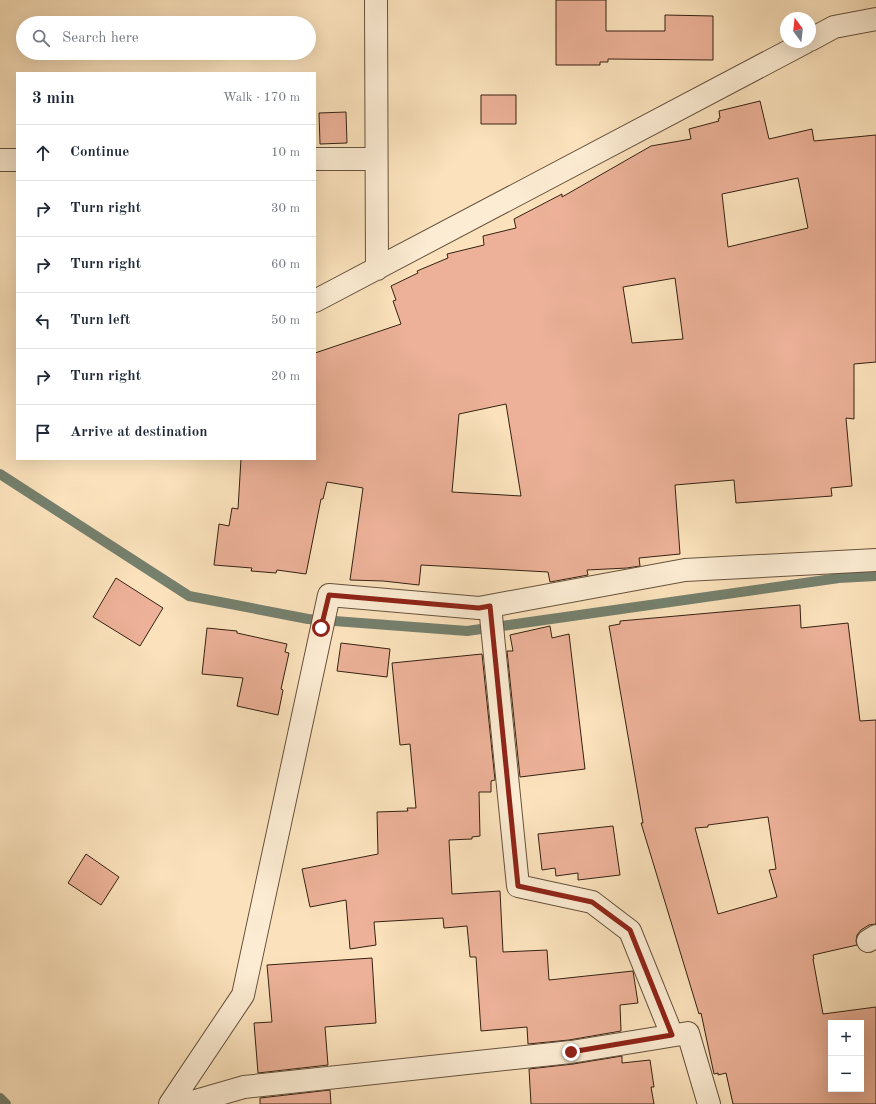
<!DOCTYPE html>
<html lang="en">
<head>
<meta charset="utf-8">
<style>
	:root { --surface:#fff; --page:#f2f2f3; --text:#1f2937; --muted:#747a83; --line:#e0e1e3 }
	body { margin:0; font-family:"Old Standard TT",serif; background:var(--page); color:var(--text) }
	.controls { position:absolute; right:12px; bottom:12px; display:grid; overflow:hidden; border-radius:0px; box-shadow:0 4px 16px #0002 }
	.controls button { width:36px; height:36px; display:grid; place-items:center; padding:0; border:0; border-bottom:1px solid var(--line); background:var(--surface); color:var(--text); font:20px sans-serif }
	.compass { position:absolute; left:780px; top:12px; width:36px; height:36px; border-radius:50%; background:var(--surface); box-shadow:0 4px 16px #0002; rotate:345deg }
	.stop { position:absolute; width:12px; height:12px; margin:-9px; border:3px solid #8f2418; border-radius:50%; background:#fff }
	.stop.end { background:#8f2418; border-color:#fff; box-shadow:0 1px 4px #0008 }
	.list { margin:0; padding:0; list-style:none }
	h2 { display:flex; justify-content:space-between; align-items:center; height:52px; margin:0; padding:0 16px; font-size:17px }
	h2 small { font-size:13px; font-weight:400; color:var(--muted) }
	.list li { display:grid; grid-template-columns:26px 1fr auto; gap:12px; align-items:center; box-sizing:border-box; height:56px; padding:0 16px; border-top:1px solid var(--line) }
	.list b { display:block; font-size:15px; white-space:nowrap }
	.list em { font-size:13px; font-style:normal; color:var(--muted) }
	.icon { flex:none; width:22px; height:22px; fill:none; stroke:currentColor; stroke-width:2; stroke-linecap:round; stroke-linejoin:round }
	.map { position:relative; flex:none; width:876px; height:1104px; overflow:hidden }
	.search { position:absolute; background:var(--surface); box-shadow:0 4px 16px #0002; left:16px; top:16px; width:300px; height:44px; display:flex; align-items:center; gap:10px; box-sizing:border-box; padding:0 14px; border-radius:22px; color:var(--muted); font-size:15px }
	.panel { position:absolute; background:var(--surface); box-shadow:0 4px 16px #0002; left:16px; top:72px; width:300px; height:388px; border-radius:0px }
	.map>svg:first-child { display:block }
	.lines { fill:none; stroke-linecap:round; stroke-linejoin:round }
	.stream { stroke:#75806d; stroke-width:10 }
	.building { fill:#ecb198; stroke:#352211; fill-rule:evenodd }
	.minor-casing { stroke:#66523c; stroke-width:24 }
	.minor { stroke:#fcecd3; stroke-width:22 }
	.route { stroke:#8f2418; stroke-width:5 }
</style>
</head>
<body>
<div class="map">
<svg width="876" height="1104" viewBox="0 0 876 1104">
	<rect width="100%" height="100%" fill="#fbe2bc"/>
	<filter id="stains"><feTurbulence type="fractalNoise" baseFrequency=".005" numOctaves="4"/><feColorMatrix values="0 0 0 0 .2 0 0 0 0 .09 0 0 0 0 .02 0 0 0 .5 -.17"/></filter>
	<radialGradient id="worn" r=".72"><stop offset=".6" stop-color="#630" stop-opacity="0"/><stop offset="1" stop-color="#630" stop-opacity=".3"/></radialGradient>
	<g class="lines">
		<!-- stream -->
		<path class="stream" d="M0,474L189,596L308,619L467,631L839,578L876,576
			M0,1098L6,1104"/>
	</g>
	<!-- building -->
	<path class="building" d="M556,0H606V31H665V15L713,16V60L608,59V62H600V65H556Z
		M481,95H516V124H481Z
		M760,101L769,139L812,129L814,141L876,135V362L854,364V419L846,418L852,486L831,488L832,496L736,503L734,480L675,485L680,554L639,558L640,566L627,568L587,570L588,575L550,582L548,572L421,565L419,585L383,581L350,580L363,488L327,482L323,499H321L306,574L277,570L276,573L251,571L252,568L214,565L219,524L229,526L232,508L238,509L241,459H315V353L401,324L393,301L396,300L391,286L418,273L417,271L448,258L447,254L484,245L483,236L516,228L514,219L562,194V197L651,146L691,139L689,129L719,121L718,119L720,118L719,111ZM798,178L808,228L728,247L722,194ZM675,278L683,339L632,343L623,287ZM506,404L521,496L452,492L459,414Z
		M346,112L347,143L320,144L319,113Z
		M116,578L163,608L140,646L93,617Z
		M800,605L801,628L848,623L860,721L876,720V924L869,925L861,930L857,935L856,941L857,945L813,955L814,959H813L823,1014L876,1007V1104H733L726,1073L718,1075V1073L714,1074L701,1013L699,1014L641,823H643L609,626L620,624V621ZM768,817L776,869L769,870L777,897L718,914L695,828L708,827V825ZM831,1023H861V1089H831Z
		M550,626L552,638L569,634L585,769L520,777L507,651H513L510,635Z
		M207,628L237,631V633L287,644L285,652L289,653L281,689L283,690L278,715L237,706L243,678L202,674Z
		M341,643L390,649L387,677L337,671Z
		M482,654L495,780L491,781V792H479L480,836L472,837V839L449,840L452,894L500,891L503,952L547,950L549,980L633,971L638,1003L620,1005L621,1031L569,1040L528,1044L527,1027L481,1031L476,957H470L467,926L444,928L443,918L374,922L376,945L350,949L346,900L310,907L302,869L378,854L377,812L408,811L407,808H416L410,744L400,745L392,663Z
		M613,826L620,875L578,880V873L556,876L555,868L542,870L538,834Z
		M86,854L119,877L101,905L68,883Z
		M372,958L376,1023L325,1027L328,1065L258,1073L254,1023L272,1022L267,965Z
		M622,1056V1063L650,1060L654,1087H651L654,1104H531L529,1069L573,1064Z
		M330,1090L331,1104H260V1098Z"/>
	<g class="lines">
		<!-- minor casing -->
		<g class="minor-casing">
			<path id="minor" d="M376,0L377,269
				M810,40L834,27L876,19
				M315,159H376
				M0,160H17
				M315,301L806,42
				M490,606L518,886L592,902L630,931L672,1035
				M868,941L876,936
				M170,1104L243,995L329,595L479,608L685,570L876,560
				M185,1104L244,1087L571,1052L688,1033L709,1104"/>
		</g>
		<!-- minor -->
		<use href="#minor" class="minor"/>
	</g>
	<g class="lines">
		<!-- route -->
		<path class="route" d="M321,628L329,595L479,608L490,606L518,886L592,902L630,930L672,1035L571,1052"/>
	</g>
	<rect width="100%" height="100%" filter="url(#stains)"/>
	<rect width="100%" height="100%" fill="url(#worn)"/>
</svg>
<div class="controls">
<button>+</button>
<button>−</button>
</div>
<svg class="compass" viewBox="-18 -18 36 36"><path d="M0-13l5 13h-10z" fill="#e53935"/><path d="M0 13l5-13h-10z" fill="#747a83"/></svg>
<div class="stop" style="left:321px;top:628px"></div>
<div class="stop end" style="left:571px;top:1052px"></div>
<div class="search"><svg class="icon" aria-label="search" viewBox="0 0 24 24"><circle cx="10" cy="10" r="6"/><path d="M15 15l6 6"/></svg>Search here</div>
<section class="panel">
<h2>3 min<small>Walk · 170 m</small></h2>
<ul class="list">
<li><svg class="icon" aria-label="ahead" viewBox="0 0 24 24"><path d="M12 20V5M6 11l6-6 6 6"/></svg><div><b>Continue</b></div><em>10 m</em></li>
<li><svg class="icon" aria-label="right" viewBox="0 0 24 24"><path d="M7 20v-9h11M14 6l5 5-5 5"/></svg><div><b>Turn right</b></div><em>30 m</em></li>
<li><svg class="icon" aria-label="right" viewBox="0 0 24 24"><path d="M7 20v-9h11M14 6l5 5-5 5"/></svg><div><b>Turn right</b></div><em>60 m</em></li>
<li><svg class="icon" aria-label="left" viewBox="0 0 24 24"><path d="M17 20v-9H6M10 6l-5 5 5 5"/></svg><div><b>Turn left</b></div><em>50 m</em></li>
<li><svg class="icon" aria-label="right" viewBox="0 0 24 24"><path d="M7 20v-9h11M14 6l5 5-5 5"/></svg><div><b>Turn right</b></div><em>20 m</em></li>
<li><svg class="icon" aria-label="arrive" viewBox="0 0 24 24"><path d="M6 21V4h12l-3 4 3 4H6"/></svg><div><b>Arrive at destination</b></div></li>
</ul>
</section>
</div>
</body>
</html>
